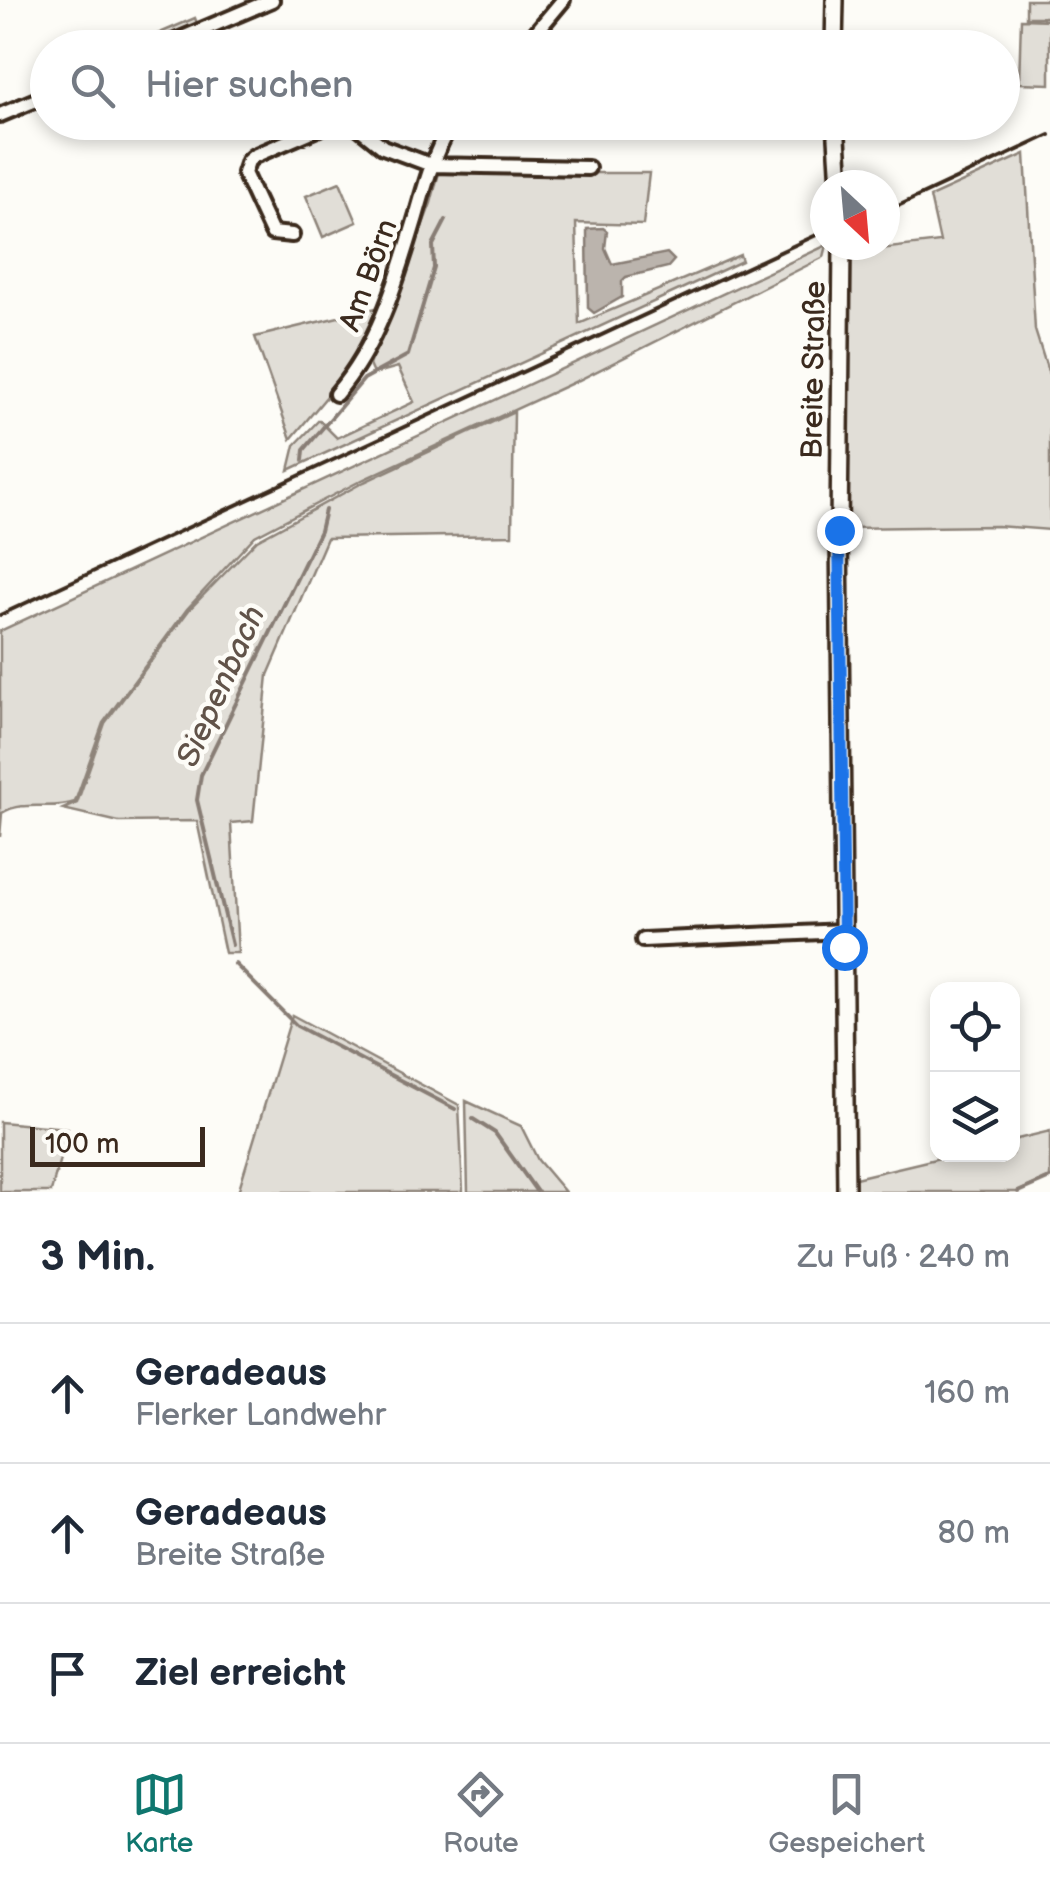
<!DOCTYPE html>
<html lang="de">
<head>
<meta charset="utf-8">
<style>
	:root { --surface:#fff; --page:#f2f2f3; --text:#1f2937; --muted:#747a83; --line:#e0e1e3; --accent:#0f766e }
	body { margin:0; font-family:"Balsamiq Sans",sans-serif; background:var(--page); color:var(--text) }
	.controls { position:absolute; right:30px; bottom:30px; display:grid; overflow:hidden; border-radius:20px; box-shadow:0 5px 15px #0003 }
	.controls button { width:90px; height:90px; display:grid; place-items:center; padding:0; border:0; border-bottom:2px solid var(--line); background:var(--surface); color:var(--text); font:50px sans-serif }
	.compass { position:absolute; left:810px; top:170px; width:90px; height:90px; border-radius:50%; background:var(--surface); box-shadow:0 5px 15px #0003; rotate:154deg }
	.scale { position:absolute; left:30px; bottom:25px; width:175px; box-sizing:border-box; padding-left:10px; border:5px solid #3b2a1e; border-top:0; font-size:28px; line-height:35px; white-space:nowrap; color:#3b2a1e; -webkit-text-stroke:8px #fdfcf7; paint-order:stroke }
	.stop { position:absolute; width:30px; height:30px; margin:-22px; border:8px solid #1a73e8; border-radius:50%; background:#fff }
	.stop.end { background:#1a73e8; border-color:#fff; box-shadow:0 2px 10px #0008 }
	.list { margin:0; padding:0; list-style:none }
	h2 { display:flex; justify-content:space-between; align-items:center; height:130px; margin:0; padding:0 40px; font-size:42px }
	h2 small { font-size:32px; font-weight:400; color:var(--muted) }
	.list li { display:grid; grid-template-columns:65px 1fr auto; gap:30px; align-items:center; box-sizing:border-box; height:140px; padding:0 40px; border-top:2px solid var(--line) }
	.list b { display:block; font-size:38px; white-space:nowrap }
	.list p { margin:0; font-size:32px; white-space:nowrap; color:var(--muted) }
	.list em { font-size:32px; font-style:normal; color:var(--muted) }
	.icon { flex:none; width:55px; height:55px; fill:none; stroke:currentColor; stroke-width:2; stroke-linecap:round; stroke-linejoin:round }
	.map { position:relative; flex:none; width:1050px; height:1192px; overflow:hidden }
	.search { position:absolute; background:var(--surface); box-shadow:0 5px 15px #0003; left:30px; right:30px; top:30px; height:110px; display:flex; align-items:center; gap:25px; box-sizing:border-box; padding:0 35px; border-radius:55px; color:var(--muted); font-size:38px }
	.sheet { height:550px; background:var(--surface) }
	nav { display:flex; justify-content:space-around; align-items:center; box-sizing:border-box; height:140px; border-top:2px solid var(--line); background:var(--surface); font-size:28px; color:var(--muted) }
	nav a { display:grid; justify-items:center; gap:5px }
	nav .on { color:var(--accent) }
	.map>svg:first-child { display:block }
	.green { fill:#e1ded7; stroke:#8e847a; stroke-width:2.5 }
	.water { fill:#bbb4ad; stroke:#887d74; stroke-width:2.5 }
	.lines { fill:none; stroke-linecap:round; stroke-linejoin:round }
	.stream { stroke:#887d74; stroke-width:4 }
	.minor-casing { stroke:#3b2a1e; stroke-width:20 }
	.tertiary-casing { stroke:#3b2a1e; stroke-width:22 }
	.minor { stroke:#fdfcf7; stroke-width:12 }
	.tertiary { stroke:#fdfcf7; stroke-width:15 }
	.rail { stroke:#3b2a1e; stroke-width:4 }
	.route { stroke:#1a73e8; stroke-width:12 }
	.labels { text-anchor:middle; stroke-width:9; stroke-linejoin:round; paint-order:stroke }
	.street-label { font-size:30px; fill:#3b2a1e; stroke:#fdfcf7 }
	.water-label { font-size:32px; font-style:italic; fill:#615349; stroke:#fdfcf7 }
</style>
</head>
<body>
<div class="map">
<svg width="1050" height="1192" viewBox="0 0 1050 1192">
	<rect width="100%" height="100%" fill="#fdfcf7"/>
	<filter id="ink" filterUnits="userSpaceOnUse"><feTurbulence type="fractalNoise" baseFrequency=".01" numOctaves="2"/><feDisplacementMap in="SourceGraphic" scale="20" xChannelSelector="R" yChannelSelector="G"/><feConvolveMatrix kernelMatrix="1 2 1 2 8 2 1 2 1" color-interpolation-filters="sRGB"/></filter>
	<g filter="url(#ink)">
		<!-- green -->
		<path class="green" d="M1026,0H1050V17H1026Z
			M195,18L199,29L153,47L125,48Z
			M1021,19L1050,20V84L1019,83Z
			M1025,154L1035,330L1050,378V530L997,526L843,528L846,253L940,242L930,197Z
			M439,173H649L643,225L576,223L579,324L740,255L742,261L289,470L295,445L319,420L337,438L414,402L398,367L373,374L369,365L431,203Z
			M340,182L357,222L323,237L306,196Z
			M827,245L824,257L579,380L364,479L255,536L187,609L103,723L75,802C51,811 24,799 2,813L0,837V631Z
			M376,308L358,359L291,439L255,337Z
			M514,412L512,535L327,538L268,675L253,821L231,823L238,953H225L197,821L119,822L63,809L77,803L105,723L189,610L257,540L364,482Z
			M292,1015L459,1105L463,1192H238Z
			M466,1101L521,1126L538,1160L565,1192H468Z
			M0,1122L68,1128L51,1192H0Z
			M1050,1131V1177L1017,1192H848L847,1180L952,1155L1012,1154L1013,1140Z"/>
		<!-- water -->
		<path class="water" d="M603,228L607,231L605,248L612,264L667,253L674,260L668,267L626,277L622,281V297L594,313L588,308L587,229Z"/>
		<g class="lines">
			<!-- stream -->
			<path class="stream" d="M303,460L304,450L364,379L408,355L434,268L433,245L446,220
				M232,945L197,800L201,775L320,531L325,510
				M235,964L297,1026L455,1109
				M473,1119L495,1133L537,1192
				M1018,1192L1050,1178"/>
			<!-- minor casing -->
			<g class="minor-casing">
				<path id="minor" d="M159,48L272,0
					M523,48L563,0
					M0,115L48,95
					M352,122L383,147L431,165L588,168
					M292,235L272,233L244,173L248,161L254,156L333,122
					M336,394C379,344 397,280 416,217C425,185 434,152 452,122
					M643,940L843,931"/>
			</g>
			<!-- tertiary casing -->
			<g class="tertiary-casing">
				<path id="tertiary" d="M834,48L835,0
					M836,122L840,185
					M842,245L839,530L846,1192"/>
			</g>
			<!-- minor -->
			<use href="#minor" class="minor"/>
			<!-- tertiary -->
			<use href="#tertiary" class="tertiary"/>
			<!-- rail -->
			<path class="rail" d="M885,212L1050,135
				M0,615L825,231"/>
		</g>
	</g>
	<g class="lines" filter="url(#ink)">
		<!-- route -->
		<path class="route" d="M839,530L844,947"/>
	</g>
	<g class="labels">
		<!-- street labels -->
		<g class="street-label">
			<text transform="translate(368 275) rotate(-70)" y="10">Am Börn</text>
			<text transform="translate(813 370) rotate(-89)" y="10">Breite Straße</text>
		</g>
		<!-- water labels -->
		<g class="water-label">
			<text transform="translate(220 686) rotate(-66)" y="11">Siepenbach</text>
		</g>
	</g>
</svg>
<div class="controls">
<button><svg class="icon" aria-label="locate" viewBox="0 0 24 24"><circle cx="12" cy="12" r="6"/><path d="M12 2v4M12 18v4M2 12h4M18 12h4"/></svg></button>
<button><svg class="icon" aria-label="layers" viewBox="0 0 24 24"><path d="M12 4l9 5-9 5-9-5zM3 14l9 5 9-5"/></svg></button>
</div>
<svg class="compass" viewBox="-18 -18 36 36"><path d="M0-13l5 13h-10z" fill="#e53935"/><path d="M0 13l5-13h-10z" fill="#747a83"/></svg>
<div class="scale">100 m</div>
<div class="stop" style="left:844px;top:947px"></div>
<div class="stop end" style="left:839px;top:530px"></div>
<div class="search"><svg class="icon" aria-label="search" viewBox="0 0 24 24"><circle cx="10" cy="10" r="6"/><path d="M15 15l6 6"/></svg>Hier suchen</div>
</div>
<section class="sheet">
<h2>3 Min.<small>Zu Fuß · 240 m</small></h2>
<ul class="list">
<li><svg class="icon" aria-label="ahead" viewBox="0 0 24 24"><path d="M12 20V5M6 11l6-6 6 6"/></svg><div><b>Geradeaus</b><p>Flerker Landwehr</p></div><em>160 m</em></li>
<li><svg class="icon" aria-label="ahead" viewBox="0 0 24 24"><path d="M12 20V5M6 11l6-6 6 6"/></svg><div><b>Geradeaus</b><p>Breite Straße</p></div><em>80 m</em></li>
<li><svg class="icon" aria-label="arrive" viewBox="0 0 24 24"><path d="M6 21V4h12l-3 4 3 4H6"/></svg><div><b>Ziel erreicht</b></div></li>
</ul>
</section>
<nav>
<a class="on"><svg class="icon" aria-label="map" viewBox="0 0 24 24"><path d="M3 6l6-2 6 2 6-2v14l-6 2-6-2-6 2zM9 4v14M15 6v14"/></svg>Karte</a>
<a><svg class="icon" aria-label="directions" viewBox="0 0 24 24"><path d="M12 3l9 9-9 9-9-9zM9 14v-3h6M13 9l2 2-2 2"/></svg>Route</a>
<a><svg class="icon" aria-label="saved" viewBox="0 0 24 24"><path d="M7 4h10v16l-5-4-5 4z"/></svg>Gespeichert</a>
</nav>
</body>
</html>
